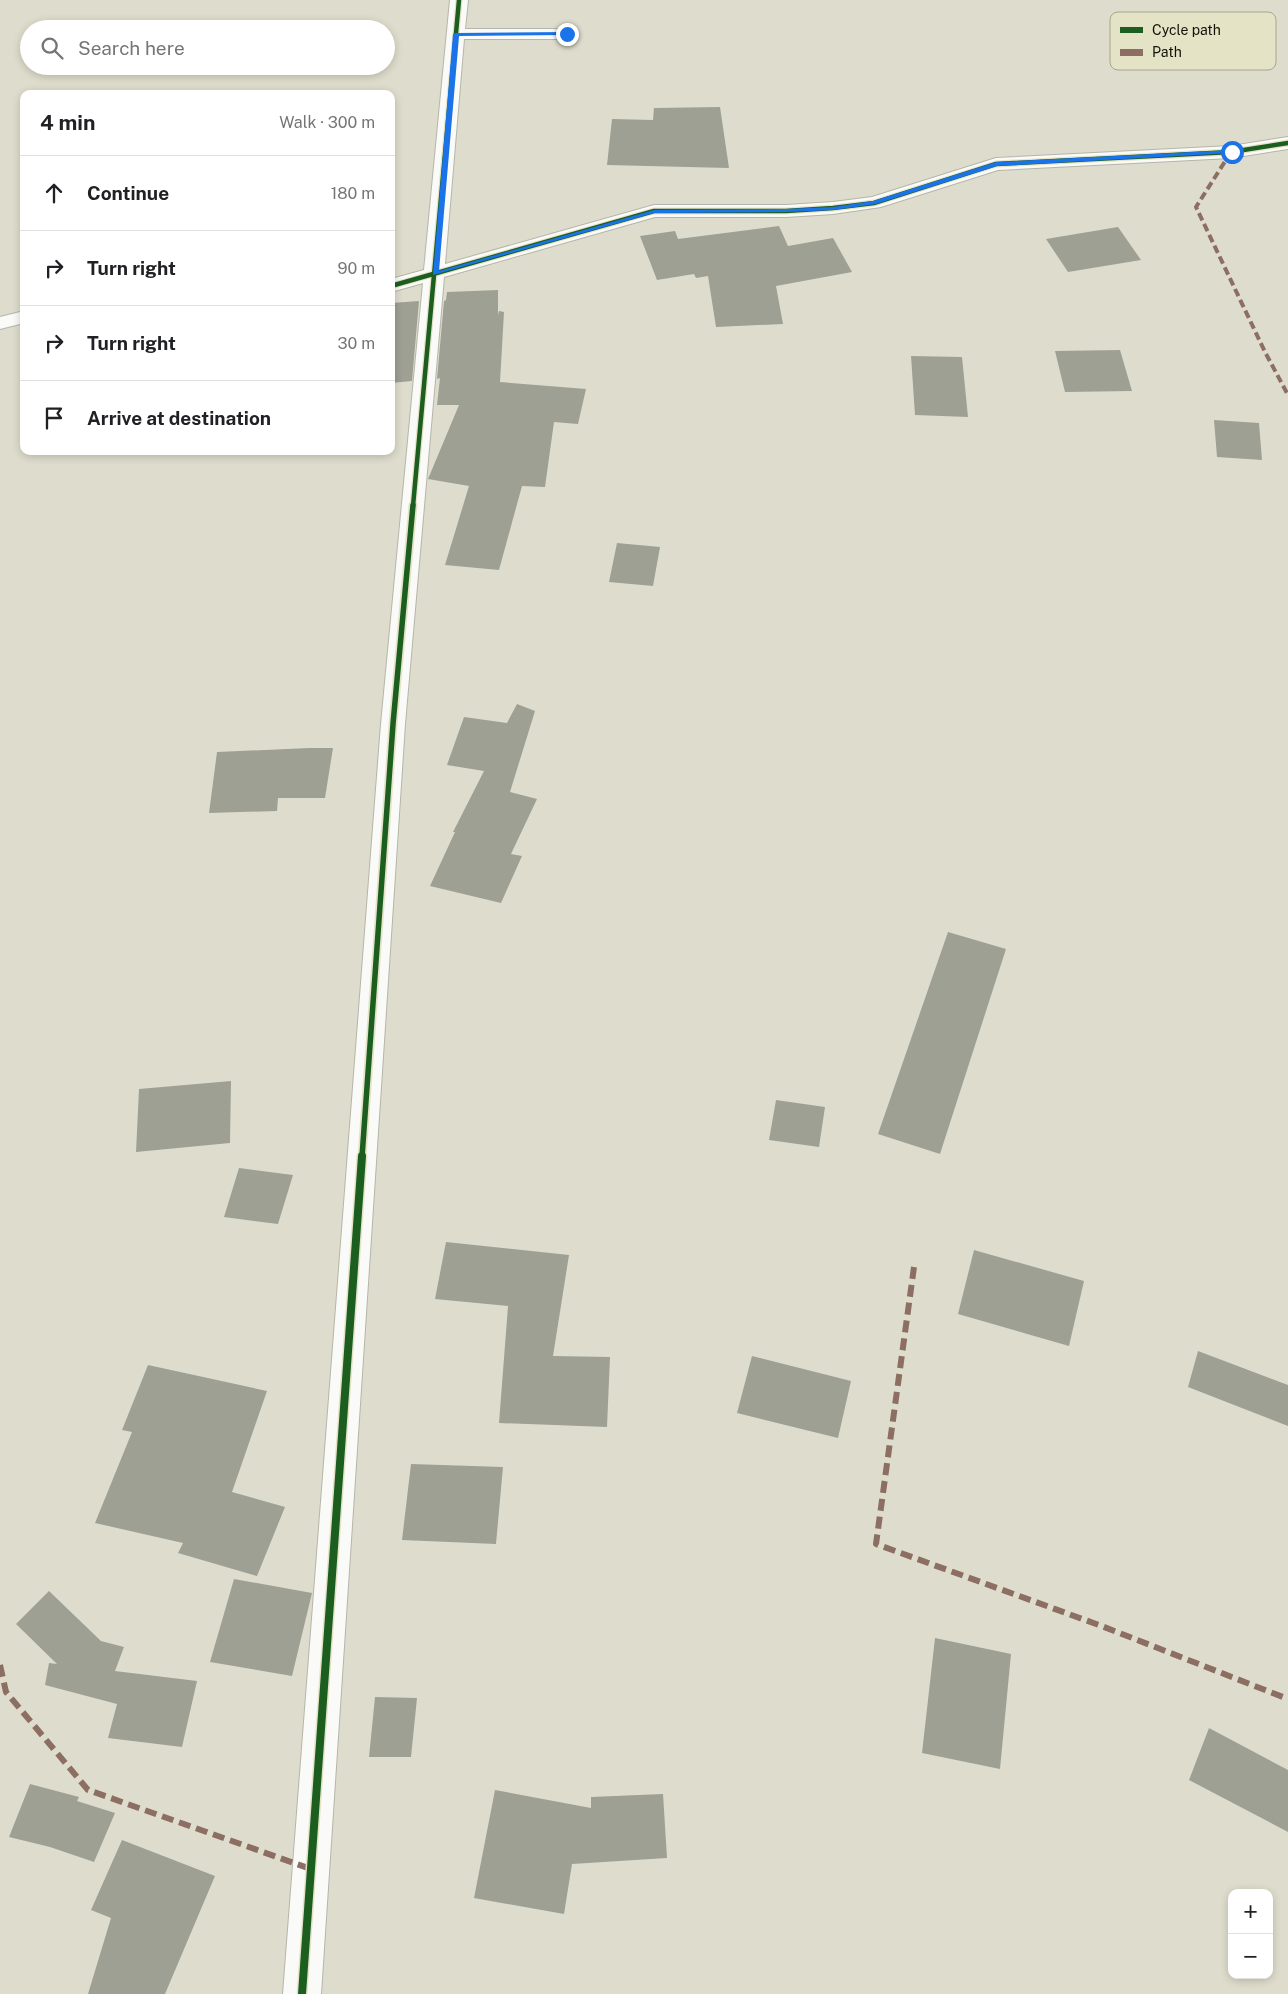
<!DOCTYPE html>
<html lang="en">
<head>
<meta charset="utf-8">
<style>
	:root { --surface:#fff; --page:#f2f2f2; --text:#202124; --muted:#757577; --line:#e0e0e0 }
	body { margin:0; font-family:"Public Sans",sans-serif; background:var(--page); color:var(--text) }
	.controls { position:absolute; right:15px; bottom:15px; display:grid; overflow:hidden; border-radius:10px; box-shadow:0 2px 8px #0003 }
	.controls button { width:45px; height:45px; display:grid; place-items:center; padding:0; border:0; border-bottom:1px solid var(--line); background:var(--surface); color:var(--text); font:25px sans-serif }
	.stop { position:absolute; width:15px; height:15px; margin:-11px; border:4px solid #1a73e8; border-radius:50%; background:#fff }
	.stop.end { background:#1a73e8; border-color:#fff; box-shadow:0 1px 5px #0008 }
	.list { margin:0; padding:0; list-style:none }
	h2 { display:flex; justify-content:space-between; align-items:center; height:65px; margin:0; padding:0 20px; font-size:21px }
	h2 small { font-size:16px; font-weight:400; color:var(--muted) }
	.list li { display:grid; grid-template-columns:32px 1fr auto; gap:15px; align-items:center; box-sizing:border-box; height:75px; padding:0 20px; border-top:1px solid var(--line) }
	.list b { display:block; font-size:19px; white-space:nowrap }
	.list em { font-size:16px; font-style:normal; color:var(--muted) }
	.icon { flex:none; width:28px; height:28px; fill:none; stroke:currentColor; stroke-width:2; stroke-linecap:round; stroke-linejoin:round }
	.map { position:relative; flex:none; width:1288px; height:1994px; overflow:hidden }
	.search { position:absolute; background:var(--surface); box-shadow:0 2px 8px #0003; left:20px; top:20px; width:375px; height:55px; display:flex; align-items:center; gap:12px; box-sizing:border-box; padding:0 18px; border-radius:28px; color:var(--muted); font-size:19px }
	.panel { position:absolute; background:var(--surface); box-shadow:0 2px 8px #0003; left:20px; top:90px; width:375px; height:365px; border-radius:10px }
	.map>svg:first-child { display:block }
	.building { fill:#9ea094 }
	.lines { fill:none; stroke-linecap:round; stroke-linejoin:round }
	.minor-casing { stroke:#b6b5a9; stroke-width:2 }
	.minor { fill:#fafaf8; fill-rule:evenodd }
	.quiet-far1 { stroke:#8d6e63; stroke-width:4; stroke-dasharray:8 4; stroke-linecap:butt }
	.quiet { stroke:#8d6e63; stroke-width:6; stroke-dasharray:12 6; stroke-linecap:butt }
	.cycleway-far2-casing { stroke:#e5e3c6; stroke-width:7 }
	.cycleway-far1-casing { stroke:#e5e3c6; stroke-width:9 }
	.cycleway-casing { stroke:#e5e3c6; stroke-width:11 }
	.cycleway-far2 { stroke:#1b5e20; stroke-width:4.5 }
	.cycleway-far1 { stroke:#1b5e20; stroke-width:5.5 }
	.cycleway { stroke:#1b5e20; stroke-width:8 }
	.route { fill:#1a73e8 }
	.key { fill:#e5e3c6; stroke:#a6a48d; stroke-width:1 }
	.key-label { font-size:14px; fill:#121208 }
</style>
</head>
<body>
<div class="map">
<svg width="1288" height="1994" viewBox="0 0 1288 1994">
	<rect width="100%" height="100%" fill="#deddcd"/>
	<!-- building -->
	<path class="building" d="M720,107L729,168L607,165L612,119L653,120L654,108Z
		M779,226L788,246L833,238L852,272L776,286L783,324L716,327L708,276L696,278L694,274L657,280L640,236L675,231L678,239Z
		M1118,227L1141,260L1068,272L1046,239Z
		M498,290V315L499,311L504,312L500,382L586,389L578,424L554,422L545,487L522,486L499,570L445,565L469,486L428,479L459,405H437L440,378L437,379L444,301L446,300L447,292Z
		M419,301L412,381L391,383V303Z
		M1120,350L1132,391L1065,392L1055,351Z
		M911,356L962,357L968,417L915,415Z
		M1214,420L1259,423L1262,460L1217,457Z
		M617,543L660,547L653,586L609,582Z
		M517,704L535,711L510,792L537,799L511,854L522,856L501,903L430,886L455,832H453L484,771L447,765L464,717L507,723Z
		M309,748H333L325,798H278L277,811L209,813L217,752Z
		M948,932L1006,949L940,1154L878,1134Z
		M231,1081L230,1143L136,1152L139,1089Z
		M776,1100L825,1107L819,1147L769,1140Z
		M239,1168L293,1175L278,1224L224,1217Z
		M446,1242L569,1255L553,1356L610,1357L607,1427L499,1423L508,1306L435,1299Z
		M974,1250L1084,1281L1069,1346L958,1314Z
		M1198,1351L1288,1385V1426L1188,1387Z
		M752,1356L851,1381L838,1438L737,1413Z
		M148,1365L267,1391L232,1492L285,1507L257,1576L178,1553L183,1543L95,1523L132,1432L122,1430Z
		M411,1464L503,1467L496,1544L402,1540Z
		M234,1579L312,1593L292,1676L210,1662Z
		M49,1591L101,1641L124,1647L115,1671L197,1681L182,1747L108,1738L117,1704L45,1685L49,1663L57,1664L16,1624Z
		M935,1638L1011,1654L1000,1769L922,1753Z
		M375,1697L417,1698L411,1757H369Z
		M1209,1728L1288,1770V1832L1189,1780Z
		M30,1784L79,1797L77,1801L115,1813L94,1862L50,1847L9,1837Z
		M495,1790L591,1808V1797L663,1794L667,1858L572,1864L564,1914L474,1898Z
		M122,1840L215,1876L165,1994H88L111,1918L91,1910Z"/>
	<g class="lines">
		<!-- minor casing -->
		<g class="minor-casing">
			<path id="minor" d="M450,0H468L465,29H567L573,30L576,34L573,38L567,39H464L445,264L654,205H786L833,202L872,197L996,158L1231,146L1288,137V149L1231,158L998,170L881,207L833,214L786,217H655L444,277L405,724L321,1994H283L381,724L423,283L391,292V279L424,270Z
				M24,311V323L0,329V317Z"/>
		</g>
		<!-- minor -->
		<use href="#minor" class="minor"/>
		<!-- quiet-far1 -->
		<path class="quiet-far1" d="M1231,152L1196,207L1265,352L1288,395"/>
		<!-- quiet -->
		<path class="quiet" d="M914,1267L876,1544L1099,1625L1288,1699
			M0,1665L6,1692L88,1790L311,1869"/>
		<!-- cycleway-far2 casing -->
		<g class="cycleway-far2-casing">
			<path id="cycleway-far2" d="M391,286L654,211H786L833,208L874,203L996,164L1231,152L1288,143
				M413,506L459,0"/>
		</g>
		<!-- cycleway-far1 casing -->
		<g class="cycleway-far1-casing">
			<path id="cycleway-far1" d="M362,1157L393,724L413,505"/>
		</g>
		<!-- cycleway casing -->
		<g class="cycleway-casing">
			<path id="cycleway" d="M302,1994L362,1156"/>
		</g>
		<!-- cycleway-far2 -->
		<use href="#cycleway-far2" class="cycleway-far2"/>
		<!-- cycleway-far1 -->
		<use href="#cycleway-far1" class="cycleway-far1"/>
		<!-- cycleway -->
		<use href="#cycleway" class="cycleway"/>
	</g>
	<!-- route -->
	<path class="route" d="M567,32L569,35L459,36L439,271L654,210L786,209L833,207L873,201L996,162L1232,150L1234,152L1232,153L997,166L876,204L833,210L786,212L654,213L433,275L453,34L456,33Z"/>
	<!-- legend -->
	<rect x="1110" y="12" width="166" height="58" rx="8" class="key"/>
	<rect x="1120" y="27" width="23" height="6" fill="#1b5e20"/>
	<rect x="1120" y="49" width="23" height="7" fill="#8d6e63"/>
	<g class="key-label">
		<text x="1152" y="35">Cycle path</text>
		<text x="1152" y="57">Path</text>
	</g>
</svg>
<div class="controls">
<button>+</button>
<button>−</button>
</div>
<div class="stop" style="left:1232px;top:152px"></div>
<div class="stop end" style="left:567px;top:34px"></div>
<div class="search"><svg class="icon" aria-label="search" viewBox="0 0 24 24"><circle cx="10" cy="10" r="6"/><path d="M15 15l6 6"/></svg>Search here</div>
<section class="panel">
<h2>4 min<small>Walk · 300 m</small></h2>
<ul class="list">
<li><svg class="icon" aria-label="ahead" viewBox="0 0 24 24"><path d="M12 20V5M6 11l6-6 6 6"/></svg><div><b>Continue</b></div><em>180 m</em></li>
<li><svg class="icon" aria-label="right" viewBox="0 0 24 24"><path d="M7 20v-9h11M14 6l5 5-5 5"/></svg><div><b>Turn right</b></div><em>90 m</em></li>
<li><svg class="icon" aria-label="right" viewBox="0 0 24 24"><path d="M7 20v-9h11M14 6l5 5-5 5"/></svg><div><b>Turn right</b></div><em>30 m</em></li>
<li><svg class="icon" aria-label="arrive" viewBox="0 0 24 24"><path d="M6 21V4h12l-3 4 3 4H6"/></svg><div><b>Arrive at destination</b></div></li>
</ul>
</section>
</div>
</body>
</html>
